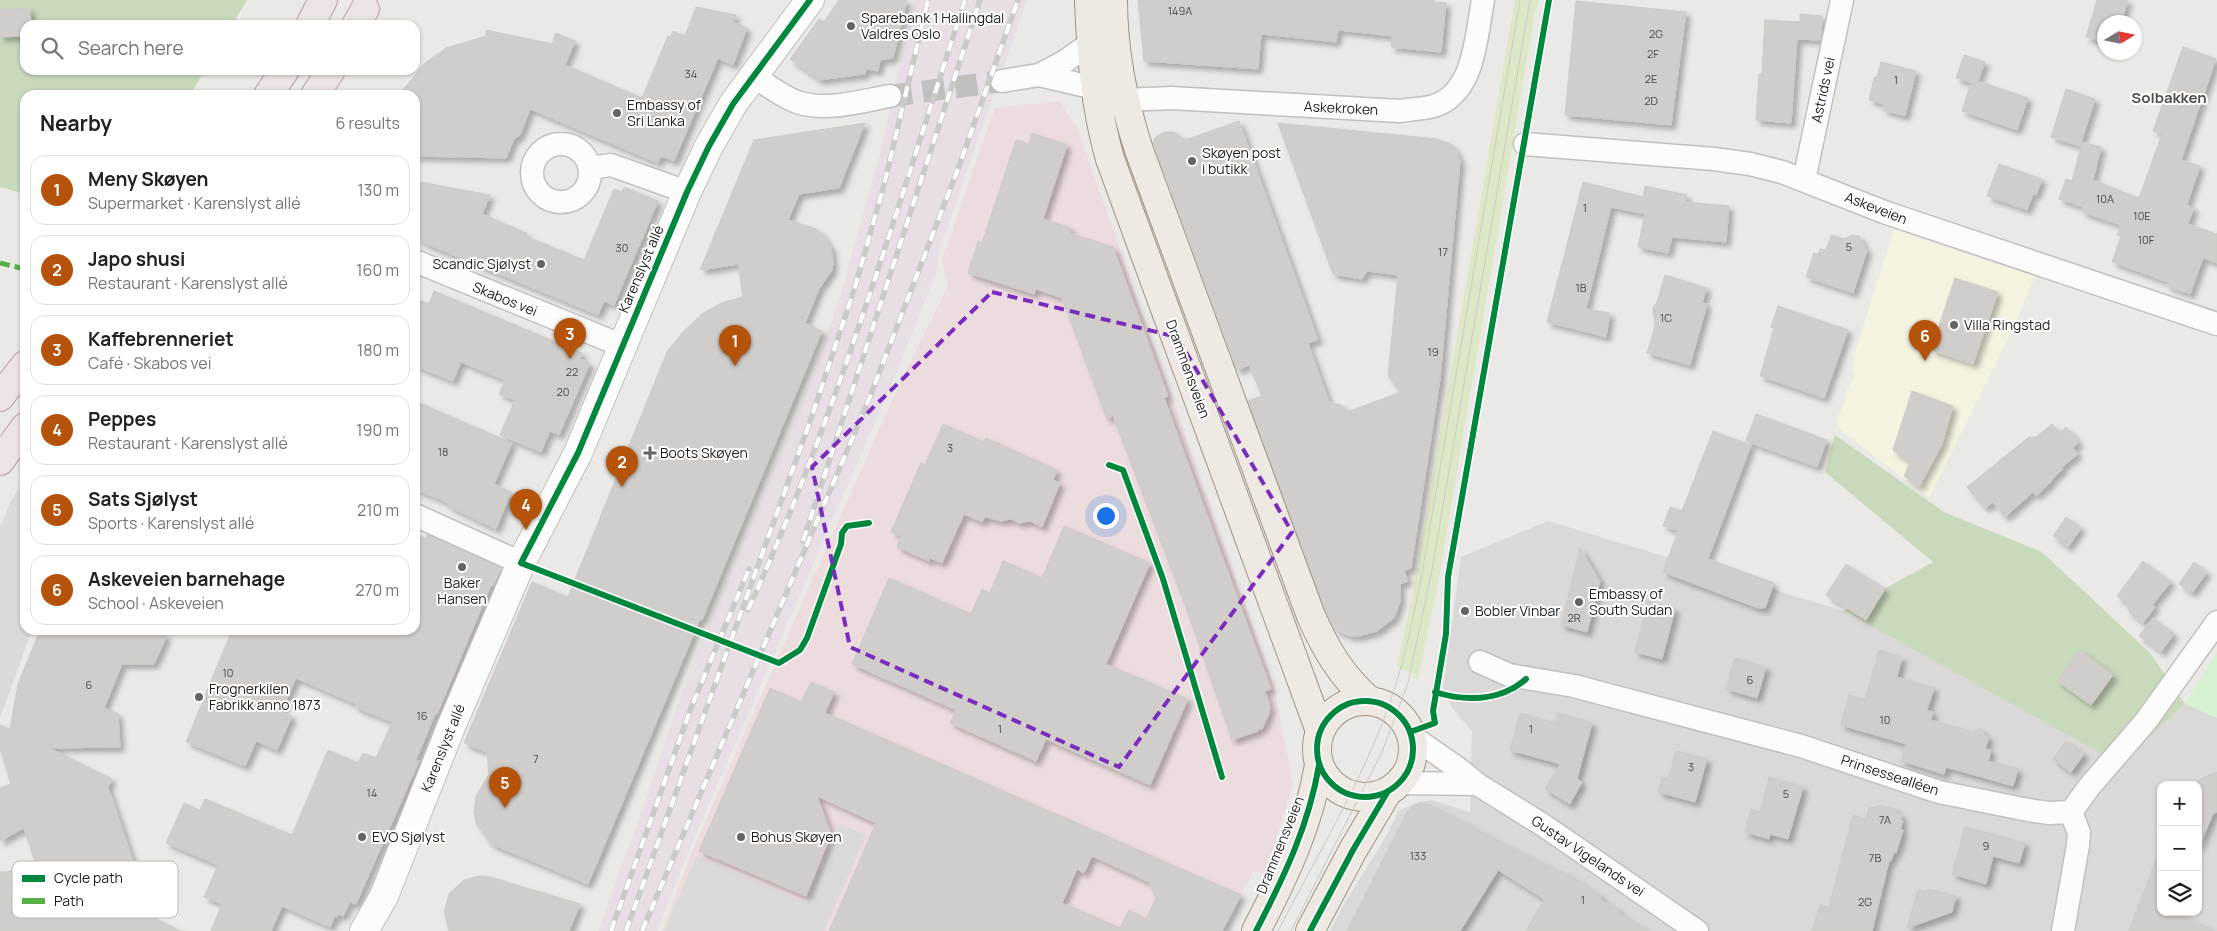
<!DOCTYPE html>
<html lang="en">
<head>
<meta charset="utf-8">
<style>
	:root { --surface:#fff; --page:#f6f6f6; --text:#202124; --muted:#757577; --line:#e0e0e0; --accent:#b45309 }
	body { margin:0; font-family:Manrope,sans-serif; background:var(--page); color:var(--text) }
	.controls { position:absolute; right:15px; bottom:15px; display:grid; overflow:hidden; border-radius:10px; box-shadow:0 1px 4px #0004 }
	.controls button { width:45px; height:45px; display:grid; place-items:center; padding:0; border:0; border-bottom:1px solid var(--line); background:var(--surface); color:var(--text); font:25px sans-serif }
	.compass { position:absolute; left:2097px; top:15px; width:45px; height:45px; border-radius:50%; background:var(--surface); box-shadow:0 1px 4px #0004; rotate:80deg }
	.you { position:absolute; left:1105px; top:515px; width:18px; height:18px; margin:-12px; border:4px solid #fff; border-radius:50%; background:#1a73e8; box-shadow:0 0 0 8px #1a73e833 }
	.badge { display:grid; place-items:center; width:32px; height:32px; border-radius:50%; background:var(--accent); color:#fff; font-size:16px; font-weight:700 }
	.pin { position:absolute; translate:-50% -41px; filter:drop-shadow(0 1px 2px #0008) }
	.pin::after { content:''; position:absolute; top:26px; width:18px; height:15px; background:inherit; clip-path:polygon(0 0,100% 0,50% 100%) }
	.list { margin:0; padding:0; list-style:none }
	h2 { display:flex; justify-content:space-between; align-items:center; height:65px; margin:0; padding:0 20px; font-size:21px }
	h2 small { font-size:16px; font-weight:400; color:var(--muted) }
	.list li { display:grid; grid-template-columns:32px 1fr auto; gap:15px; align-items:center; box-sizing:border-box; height:70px; margin:0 10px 10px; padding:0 10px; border:1px solid var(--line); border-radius:15px }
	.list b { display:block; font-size:19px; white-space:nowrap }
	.list p { margin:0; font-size:16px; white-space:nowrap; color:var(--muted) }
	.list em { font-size:16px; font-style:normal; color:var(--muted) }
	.icon { flex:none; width:28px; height:28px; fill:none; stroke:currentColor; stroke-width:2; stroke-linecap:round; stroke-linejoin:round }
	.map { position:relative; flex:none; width:2217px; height:931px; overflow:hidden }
	.search { position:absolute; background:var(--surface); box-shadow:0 1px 4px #0004; left:20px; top:20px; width:400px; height:55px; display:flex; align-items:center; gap:12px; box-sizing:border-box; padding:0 18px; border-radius:15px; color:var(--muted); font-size:19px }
	.panel { position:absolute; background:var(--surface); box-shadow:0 1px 4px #0004; left:20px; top:90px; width:400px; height:545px; border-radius:15px }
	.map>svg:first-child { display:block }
	.residential { fill:#dad9d7; fill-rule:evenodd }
	.commercial { fill:#eddcdd }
	.industrial { fill:#e8dee5 }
	.education { fill:#f5f2e0 }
	.grass { fill:#dce7c5 }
	.forest { fill:#c9d9bc }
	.park { fill:#d5f1d2 }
	.parking { fill:#dbdad9 }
	.building { fill:#d0cdca; stroke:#cecac7; fill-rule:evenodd; filter:url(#shadow) }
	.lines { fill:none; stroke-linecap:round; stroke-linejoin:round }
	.minor-tunnel { stroke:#c2c0be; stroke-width:22; stroke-dasharray:22 11; stroke-linecap:butt }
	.minor-casing { stroke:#c1c0be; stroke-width:25 }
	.tertiary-casing { stroke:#c1c0be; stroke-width:30 }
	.primary-casing { stroke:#a09384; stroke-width:30 }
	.trunk-casing { stroke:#bf9eac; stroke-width:30 }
	.minor { stroke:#fcfcfb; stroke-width:22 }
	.tertiary { stroke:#fcfcfb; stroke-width:28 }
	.primary { stroke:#efe9e4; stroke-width:28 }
	.trunk { stroke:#ece4e2; stroke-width:28 }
	.tram { stroke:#cacac9; stroke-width:1 }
	.rail-casing { stroke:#cacac9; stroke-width:5.5 }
	.rail { stroke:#fff; stroke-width:4; stroke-dasharray:11; stroke-linecap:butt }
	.quiet { stroke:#55b145; stroke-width:5; stroke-dasharray:10 5; stroke-linecap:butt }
	.cycleway-casing { stroke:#fff; stroke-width:9 }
	.cycleway { stroke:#00873e; stroke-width:6 }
	.marked { fill:none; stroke:#7b2cbf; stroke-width:4; stroke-dasharray:10 6; stroke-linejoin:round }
	.poi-dot { fill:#656463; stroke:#fff; stroke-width:2 }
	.labels { text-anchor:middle; stroke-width:4; stroke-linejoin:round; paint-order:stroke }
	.number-label { font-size:11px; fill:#4a4948 }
	.poi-label { font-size:14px; fill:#1d1d1d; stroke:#fff; text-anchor:start }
	.street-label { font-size:14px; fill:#1d1d1d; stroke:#fff }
	.neighbourhood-label { font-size:15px; font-weight:bold; fill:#505050; stroke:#fff }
	.key { fill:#fff; stroke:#bbb; stroke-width:1 }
	.key-label { font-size:14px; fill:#1d1d1d }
</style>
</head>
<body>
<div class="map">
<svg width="2217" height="931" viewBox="0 0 2217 931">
	<defs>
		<filter id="shadow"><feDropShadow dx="4.5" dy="4.5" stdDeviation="2.5" flood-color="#0004"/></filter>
	</defs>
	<rect width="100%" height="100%" fill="#ebe9e6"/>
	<!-- residential -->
	<path class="residential" d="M1548,521L1844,611L2119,763L2185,704L2217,718V931H1330L1344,904L1381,845L1399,811L1418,802L1432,800L1470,812L1472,731L1453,709L1443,689L1461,557ZM2161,785H2198V912H2161Z"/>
	<!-- commercial -->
	<path class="commercial" d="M1059,101L1077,127L1274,687L1293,784L1266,873L1253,871L1222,931H662L691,854L894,396L948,286L942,260L995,108Z"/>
	<!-- industrial -->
	<path class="industrial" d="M914,0H1027L940,248L936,273L896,374L689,850L657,931H598L649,791L680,697L709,622L817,364L840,296L881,150Z"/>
	<!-- education -->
	<path class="education" d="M1894,230L1994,263L2036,274L2016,322L1929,498L1838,428L1837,419L1845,401L1847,389L1855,377L1853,370L1855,352Z"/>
	<!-- grass -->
	<path class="grass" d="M1515,0H1539L1535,12L1438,583L1418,680L1414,678L1415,673L1399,669V667L1397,666L1412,599Z"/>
	<!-- forest -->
	<path class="forest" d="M0,0H247L232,25H25V70H205L190,95H25V194L0,187Z
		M1835,435L1944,512L2042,552L2150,653L2185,704L2120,764L1844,611L1933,562L1825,472Z"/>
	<!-- park -->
	<path class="park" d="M2217,652V718L2185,704Z"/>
	<!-- parking -->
	<path class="parking" d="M25,478V630H32L0,718V526L12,499Z
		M840,824L866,835L824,931H664L696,856L806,903Z"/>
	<!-- building -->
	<path class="building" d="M839,0H907L893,58L880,60L878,71L866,69L865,74L819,80L790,59L819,19L824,22Z
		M1138,0H1435L1434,2L1446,3L1441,52L1391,47L1392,36L1338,30L1336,42L1261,34L1258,69L1144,61Z
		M2097,0H2128L2121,22H2104V42L2086,37Z
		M1576,1L1686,12L1671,125L1565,115Z
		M696,7L736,15L733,22L747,28L733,65L718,58L674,161L661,156L658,163L530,109L520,135L514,139L506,158L415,156V95H399L425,63L446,48L486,36V30L552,44L556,33L575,41L565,65L642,98L668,36H671L673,31L685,36Z
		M30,8L31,25H25V36L0,37V10Z
		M1800,14L1822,16L1821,38L1820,40L1797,39L1791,123L1756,120L1759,74H1762L1765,20L1800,22Z
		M2183,47L2216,59L2181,160L2200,166L2187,205L2194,208L2188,224L2217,234V263L2203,258L2190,294L2167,286L2168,282L2112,262L2121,236L2117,235L2121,225L2082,212L2083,207L2059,199L2066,179L2072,181L2082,142L2101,147L2093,180L2139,198L2162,134L2153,131Z
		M1964,55L1985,62L1978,81L2028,98L2017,130L1962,111L1971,83L1956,78Z
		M1881,62L1916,71L1905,116L1883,110L1884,104L1869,100L1874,77H1877Z
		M2066,89L2095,99L2080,146L2051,137Z
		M1239,121L1318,340L1308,343L1329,402L1341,405L1347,412L1401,392L1388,376L1398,275L1367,271L1362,279L1333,274L1278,123L1437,139L1449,143L1456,150L1460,161L1440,379L1411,568L1404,571L1408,581L1400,584V602L1394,618L1377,631L1359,636H1350L1335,630L1325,610L1248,401L1262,396L1249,365L1237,370L1153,142L1156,137L1164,132H1174L1185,140Z
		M865,123L839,188L799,194L788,220L816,229L822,234L831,247L833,263L832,270L819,289L805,323L822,331L702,620L700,619L588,884L491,844L476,823L474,812L476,796L489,774L487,752L464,743L532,582L568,597L667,352L682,333L702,314L721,303L743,297L738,264L700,270L754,140Z
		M1032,133L1067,145L1043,219L1071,228L1070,233L1113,247L1168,396L1164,398L1271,689L1265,691L1270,707L1269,714L1262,729L1260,728L1258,731L1232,740L1187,610L1113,416L1107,419L1062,298L1036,289L1034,294L968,273L978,241L982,243L1016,140L1029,144Z
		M1999,164L2042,179L2036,195L2033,194L2027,210L1987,196Z
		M415,181L490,195L482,214L526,233L525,236L584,260L614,189L622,192L624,187L658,201L614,305L604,301L598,315L427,244L415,237Z
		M1583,182L1643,197L1645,186L1687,195L1685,202L1729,206L1726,242L1672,237L1668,253L1638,247L1645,214L1611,207L1586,309L1610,313L1606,337L1547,322Z
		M1831,235L1844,239L1852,235L1859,236L1867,251L1853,293L1806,277L1814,253L1818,254L1820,249L1826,250Z
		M1665,275L1707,288L1702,303L1707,304L1690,365L1647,353L1655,326L1653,308L1657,302Z
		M1955,278L1998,292L1973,364L1931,350Z
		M434,291L582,353L580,359L590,363L559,435L550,431L541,452L500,435L515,400L499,394L505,380L461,362L453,381L415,366V310L419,300L429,304Z
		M1778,306L1848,330L1824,398L1760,376L1774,328L1771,327Z
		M1912,391L1953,406L1942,444L1919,487L1904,476L1910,463L1893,450Z
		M415,401L512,443L494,484L511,492L496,529L452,508L444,501L415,489Z
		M1756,414L1827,440L1817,467L1746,441Z
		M943,424L984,442L986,438L1057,470L1053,480L1060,483L1042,527L1030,521L1019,523L1011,519L1001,521L985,517L982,522L964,514L942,563L930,558L929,561L897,547L901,536L891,532L921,463L925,465Z
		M2052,424L2060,433L2066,427L2079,442L2073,448L2078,454L2062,467V470L2051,480L2052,481L2036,496L2033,492L2005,517L1993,502L1985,508L1967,487L2029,437H2036Z
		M1713,431L1751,445L1708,559L1774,583L1765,608H1758L1663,572L1678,531L1663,526L1670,507L1682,511Z
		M2066,517L2081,528L2068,547L2053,536Z
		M1064,526L1150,563L1106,664L1188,699L1150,785L1046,739L1036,761L950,723L956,710L852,664L889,578L971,614L982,589L990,593L1003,561L1042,578Z
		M415,534L426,539L427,535L501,568L493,586L491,585L437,714H435L416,760L419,761L356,904L350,902L343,916L339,914L337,917L335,916L330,927L282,906L271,931H211L222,904L204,897L218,865L166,843L184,803L200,810L205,799L292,835L328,750L358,763L363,753L376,758L392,722L355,707L356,704L296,678L281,712L292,716L277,750L256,741L245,766L186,742L232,630H415Z
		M1580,548L1600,581L1587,632L1561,625Z
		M2143,561L2171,582L2152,605L2155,607L2143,623L2129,612V606L2117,596Z
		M2194,562L2207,572L2192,593L2179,584Z
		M1846,564L1885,589L1866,620L1826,595Z
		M1648,601L1675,609L1662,659L1635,652Z
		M2153,618L2174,634L2161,652L2139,636Z
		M40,630H145L167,635L154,664H122L104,708L118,714L120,747L49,748L112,779L108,787L152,917L180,931H0V872H7L35,862L24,828L0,841V788L11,784L0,748V725L10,729L18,684Z
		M1879,650L1902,658L1897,677L1934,688L1927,710L1933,712L1931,720L1973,732L1980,728L1984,735L1989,737L1985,749L1991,750L1988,761L2018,769L2013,786L1946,767L1944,774L1901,761L1906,744L1841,725L1849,695L1865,700Z
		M2080,650L2113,675L2091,705L2057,681Z
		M1735,658L1766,667L1757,698L1726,689Z
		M811,682L834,692L825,713L1241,895L1222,931H829L876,823L817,796L831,834L806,896L699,851L770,688L801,702ZM1092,856L1149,882L1156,898L1146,919L1129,910L1120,928L1062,903L1077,869L1084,873Z
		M1520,713L1555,723L1558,713L1592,723L1577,779L1582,782L1570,804L1545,789L1560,764L1510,750Z
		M2066,741L2084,754L2071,772L2053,759Z
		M1676,751L1707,759L1695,802L1658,792L1662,777L1668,778Z
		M2217,772V812L2213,814L2198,848V780Z
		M1769,777L1803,787L1788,839L1770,834L1769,839L1745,832L1751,809L1760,812Z
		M1420,803L1430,805L1537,861L1538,860L1560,874L1562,871L1602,897L1600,899L1619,910L1618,912L1647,931H1526L1544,899L1498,870L1460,931H1347L1407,812L1413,806Z
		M1878,805L1896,809L1895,813L1902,815L1900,820L1903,821L1900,829L1903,830L1896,853L1894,852L1891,861H1889L1872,931H1812L1820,905L1829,907L1853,815L1866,819L1869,807L1877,808Z
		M1965,827L2025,843L2019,863L1993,856L1986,884L1952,874Z
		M2159,851L2161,912H2170L2215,931H2129Z
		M479,876L490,877L580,904L569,931H449L444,912L449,894L464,880Z
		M1928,889L1956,896L1952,912L1907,928L1918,890L1927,892Z"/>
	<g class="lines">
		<!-- minor-tunnel -->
		<path class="minor-tunnel" d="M890,96L1002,81"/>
		<!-- minor casing -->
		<g class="minor-casing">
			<path id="minor" d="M1039,75L1095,88
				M754,76C767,85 781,96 797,102C826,112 861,101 890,96
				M1002,81L1039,75L1064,62L1091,43
				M1125,100L1171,98L1400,111C1411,109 1423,109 1434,106C1475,93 1476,36 1483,0
				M532 173a29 29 0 1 1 58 0a29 29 0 1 1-58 0Z
				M1525,144L1714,159L1750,164L1782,172L1884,212L2217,324
				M590,168L611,165L687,192
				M1804,180L1842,0
				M415,261L623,346
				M415,515L521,563
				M1480,662L1509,675L1574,686L1801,746L1939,792L2028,810L2049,813L2071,812L2089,787L2146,721L2217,622
				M1410,735L1459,769L1477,784L1543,825L1697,931
				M1399,783L1477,784
				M2063,931L2078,845L2079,833L2071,812"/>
		</g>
		<!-- tertiary casing -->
		<g class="tertiary-casing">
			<path id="tertiary" d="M364,931L384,896L451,727L521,563L578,453L687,192L709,146L733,104L810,0"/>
		</g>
		<!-- primary casing -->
		<g class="primary-casing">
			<path id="primary" d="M1089,0C1091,54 1095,107 1110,159L1320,731
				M1113,0C1113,51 1123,101 1139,150L1311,616C1326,650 1342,677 1370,701
				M1317 749a48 48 0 1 1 96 0a48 48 0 1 1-96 0Z
				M1256,931C1284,877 1309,825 1319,765
				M1310,931L1353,850L1388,791"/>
		</g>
		<!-- trunk casing -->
		<g class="trunk-casing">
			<path id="trunk" d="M310,25L323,0
				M356,25L365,9
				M268,95L285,70
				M315,95L331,70
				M0,397L25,365
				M0,461L25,427"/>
		</g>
		<!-- minor -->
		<use href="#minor" class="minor"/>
		<!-- tertiary -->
		<use href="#tertiary" class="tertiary"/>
		<!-- primary -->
		<use href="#primary" class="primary"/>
		<!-- trunk -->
		<use href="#trunk" class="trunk"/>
		<!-- tram -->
		<path class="tram" d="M1278,931C1316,857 1361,784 1389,705C1405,660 1414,614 1423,568L1520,0
			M1291,931L1382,752L1408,683L1432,570L1530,0"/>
		<!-- rail casing -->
		<g class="rail-casing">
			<path id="rail" d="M803,541L980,0
				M748,610C838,413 898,205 965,0
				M611,931L691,708L749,569
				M626,931L812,416L855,287L884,185L928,0
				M642,931L867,404L958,169L1018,0"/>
		</g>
		<!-- rail -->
		<use href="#rail" class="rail"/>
		<!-- quiet -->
		<path class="quiet" d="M0,263L25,269"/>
		<!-- cycleway casing -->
		<g class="cycleway-casing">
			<path id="cycleway" d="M810,0L733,104L709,146L687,192L578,453L521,563L779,663L800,650L807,638L841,544L842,533L847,526L869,523
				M1109,465L1123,470L1163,579L1222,777
				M1435,692C1466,702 1501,701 1526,679
				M1317 749a48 48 0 1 1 96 0a48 48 0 1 1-96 0Z
				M1410,732L1435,723L1433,711L1446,634L1448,577L1549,0
				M1256,931C1284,877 1309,825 1319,765
				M1310,931L1353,850L1388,791"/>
		</g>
		<!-- cycleway -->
		<use href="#cycleway" class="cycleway"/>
	</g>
	<!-- marked area -->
	<path class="marked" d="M992,292L1177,337L1292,532L1119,767L850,647L812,467Z"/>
	<!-- markers -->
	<g class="poi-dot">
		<circle cx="851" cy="26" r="5"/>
		<circle cx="617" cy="113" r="5"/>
		<circle cx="1192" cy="161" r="5"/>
		<circle cx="541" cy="264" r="5"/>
		<circle cx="1954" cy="325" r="5"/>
		<path d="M647.5 445.5h5v5h5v5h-5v5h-5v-5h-5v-5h5z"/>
		<circle cx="462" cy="567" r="5"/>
		<circle cx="1579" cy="602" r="5"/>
		<circle cx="1465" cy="611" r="5"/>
		<circle cx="199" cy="697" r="5"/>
		<circle cx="362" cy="837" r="5"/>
		<circle cx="741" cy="837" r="5"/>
	</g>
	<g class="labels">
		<!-- number labels -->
		<g class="number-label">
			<text x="1180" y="15">149A</text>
			<text x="1656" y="38">2G</text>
			<text x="1653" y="58">2F</text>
			<text x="691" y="78">34</text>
			<text x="1651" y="83">2E</text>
			<text x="1896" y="84">1</text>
			<text x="1651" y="105">2D</text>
			<text x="2105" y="203">10A</text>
			<text x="1585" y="212">1</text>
			<text x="2142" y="220">10E</text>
			<text x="2146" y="244">10F</text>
			<text x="1849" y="251">5</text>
			<text x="622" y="252">30</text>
			<text x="1443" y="256">17</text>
			<text x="1581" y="292">1B</text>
			<text x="1666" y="322">1C</text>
			<text x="1433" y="356">19</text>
			<text x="572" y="376">22</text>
			<text x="563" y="396">20</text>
			<text x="950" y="452">3</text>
			<text x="443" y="456">18</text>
			<text x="1574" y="622">2R</text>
			<text x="228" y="677">10</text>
			<text x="1750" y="684">6</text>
			<text x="89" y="689">6</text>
			<text x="422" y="720">16</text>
			<text x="1885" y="724">10</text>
			<text x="1000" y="733">1</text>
			<text x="1531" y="733">1</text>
			<text x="536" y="763">7</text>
			<text x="1691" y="771">3</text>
			<text x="372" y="797">14</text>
			<text x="1786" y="798">5</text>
			<text x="1885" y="824">7A</text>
			<text x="1986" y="850">9</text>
			<text x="1418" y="860">133</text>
			<text x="1875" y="862">7B</text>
			<text x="1583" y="904">1</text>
			<text x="1865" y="906">2G</text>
		</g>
		<!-- poi labels -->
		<g class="poi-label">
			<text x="861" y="23">Sparebank 1 Hallingdal<tspan x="861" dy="16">Valdres Oslo</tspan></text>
			<text x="627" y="110">Embassy of<tspan x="627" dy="16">Sri Lanka</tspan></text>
			<text x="1202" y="158">Skøyen post<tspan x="1202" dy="16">i butikk</tspan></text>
			<text x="531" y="269" text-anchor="end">Scandic Sjølyst</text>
			<text x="1964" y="330">Villa Ringstad</text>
			<text x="660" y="458">Boots Skøyen</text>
			<text x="462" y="588" text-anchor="middle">Baker<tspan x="462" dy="16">Hansen</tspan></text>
			<text x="1589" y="599">Embassy of<tspan x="1589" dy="16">South Sudan</tspan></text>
			<text x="1475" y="616">Bobler Vinbar</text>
			<text x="209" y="694">Frognerkilen<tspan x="209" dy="16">Fabrikk anno 1873</tspan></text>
			<text x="372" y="842">EVO Sjølyst</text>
			<text x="751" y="842">Bohus Skøyen</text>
		</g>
		<!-- street labels -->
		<g class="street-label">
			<text transform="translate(1823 90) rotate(-78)" y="5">Astrids vei</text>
			<text transform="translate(1341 108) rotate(3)" y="5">Askekroken</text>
			<text transform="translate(1876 208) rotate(21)" y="5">Askeveien</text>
			<text transform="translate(641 269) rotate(-67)" y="5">Karenslyst allé</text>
			<text transform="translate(505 299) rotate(22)" y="5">Skabos vei</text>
			<text transform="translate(1188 369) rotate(70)" y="5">Drammensveien</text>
			<text transform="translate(443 748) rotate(-68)" y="5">Karenslyst allé</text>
			<text transform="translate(1890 775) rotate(18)" y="5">Prinsessealléen</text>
			<text transform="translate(1280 845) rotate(-68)" y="5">Drammensveien</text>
			<text transform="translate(1588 856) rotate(34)" y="5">Gustav Vigelands vei</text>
		</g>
		<!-- neighbourhood labels -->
		<g class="neighbourhood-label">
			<text x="2169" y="103">Solbakken</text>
		</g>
	</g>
	<!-- legend -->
	<rect x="12" y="861" width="166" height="57" rx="8" class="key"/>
	<rect x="22" y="875" width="23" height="7" fill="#00873e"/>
	<rect x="22" y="898" width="23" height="6" fill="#55b145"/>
	<g class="key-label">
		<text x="54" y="883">Cycle path</text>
		<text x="54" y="906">Path</text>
	</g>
</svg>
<div class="controls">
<button>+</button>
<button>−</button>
<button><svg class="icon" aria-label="layers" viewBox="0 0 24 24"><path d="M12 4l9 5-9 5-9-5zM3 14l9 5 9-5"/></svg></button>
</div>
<svg class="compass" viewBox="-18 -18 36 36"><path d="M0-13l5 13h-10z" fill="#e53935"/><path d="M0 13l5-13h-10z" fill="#757577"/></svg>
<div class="you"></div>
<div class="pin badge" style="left:735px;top:366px">1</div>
<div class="pin badge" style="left:622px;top:487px">2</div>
<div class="pin badge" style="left:570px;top:359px">3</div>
<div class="pin badge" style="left:526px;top:530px">4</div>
<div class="pin badge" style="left:505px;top:808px">5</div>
<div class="pin badge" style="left:1925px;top:361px">6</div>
<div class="search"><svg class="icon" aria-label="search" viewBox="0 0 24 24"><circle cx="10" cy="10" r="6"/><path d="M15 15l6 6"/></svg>Search here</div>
<section class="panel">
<h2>Nearby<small>6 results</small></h2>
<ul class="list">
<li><span class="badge">1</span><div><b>Meny Skøyen</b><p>Supermarket · Karenslyst allé</p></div><em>130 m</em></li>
<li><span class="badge">2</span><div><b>Japo shusi</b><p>Restaurant · Karenslyst allé</p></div><em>160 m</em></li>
<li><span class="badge">3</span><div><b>Kaffebrenneriet</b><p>Café · Skabos vei</p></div><em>180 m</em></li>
<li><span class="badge">4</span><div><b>Peppes</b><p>Restaurant · Karenslyst allé</p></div><em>190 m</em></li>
<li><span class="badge">5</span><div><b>Sats Sjølyst</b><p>Sports · Karenslyst allé</p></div><em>210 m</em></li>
<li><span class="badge">6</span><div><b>Askeveien barnehage</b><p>School · Askeveien</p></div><em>270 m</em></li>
</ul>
</section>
</div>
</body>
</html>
